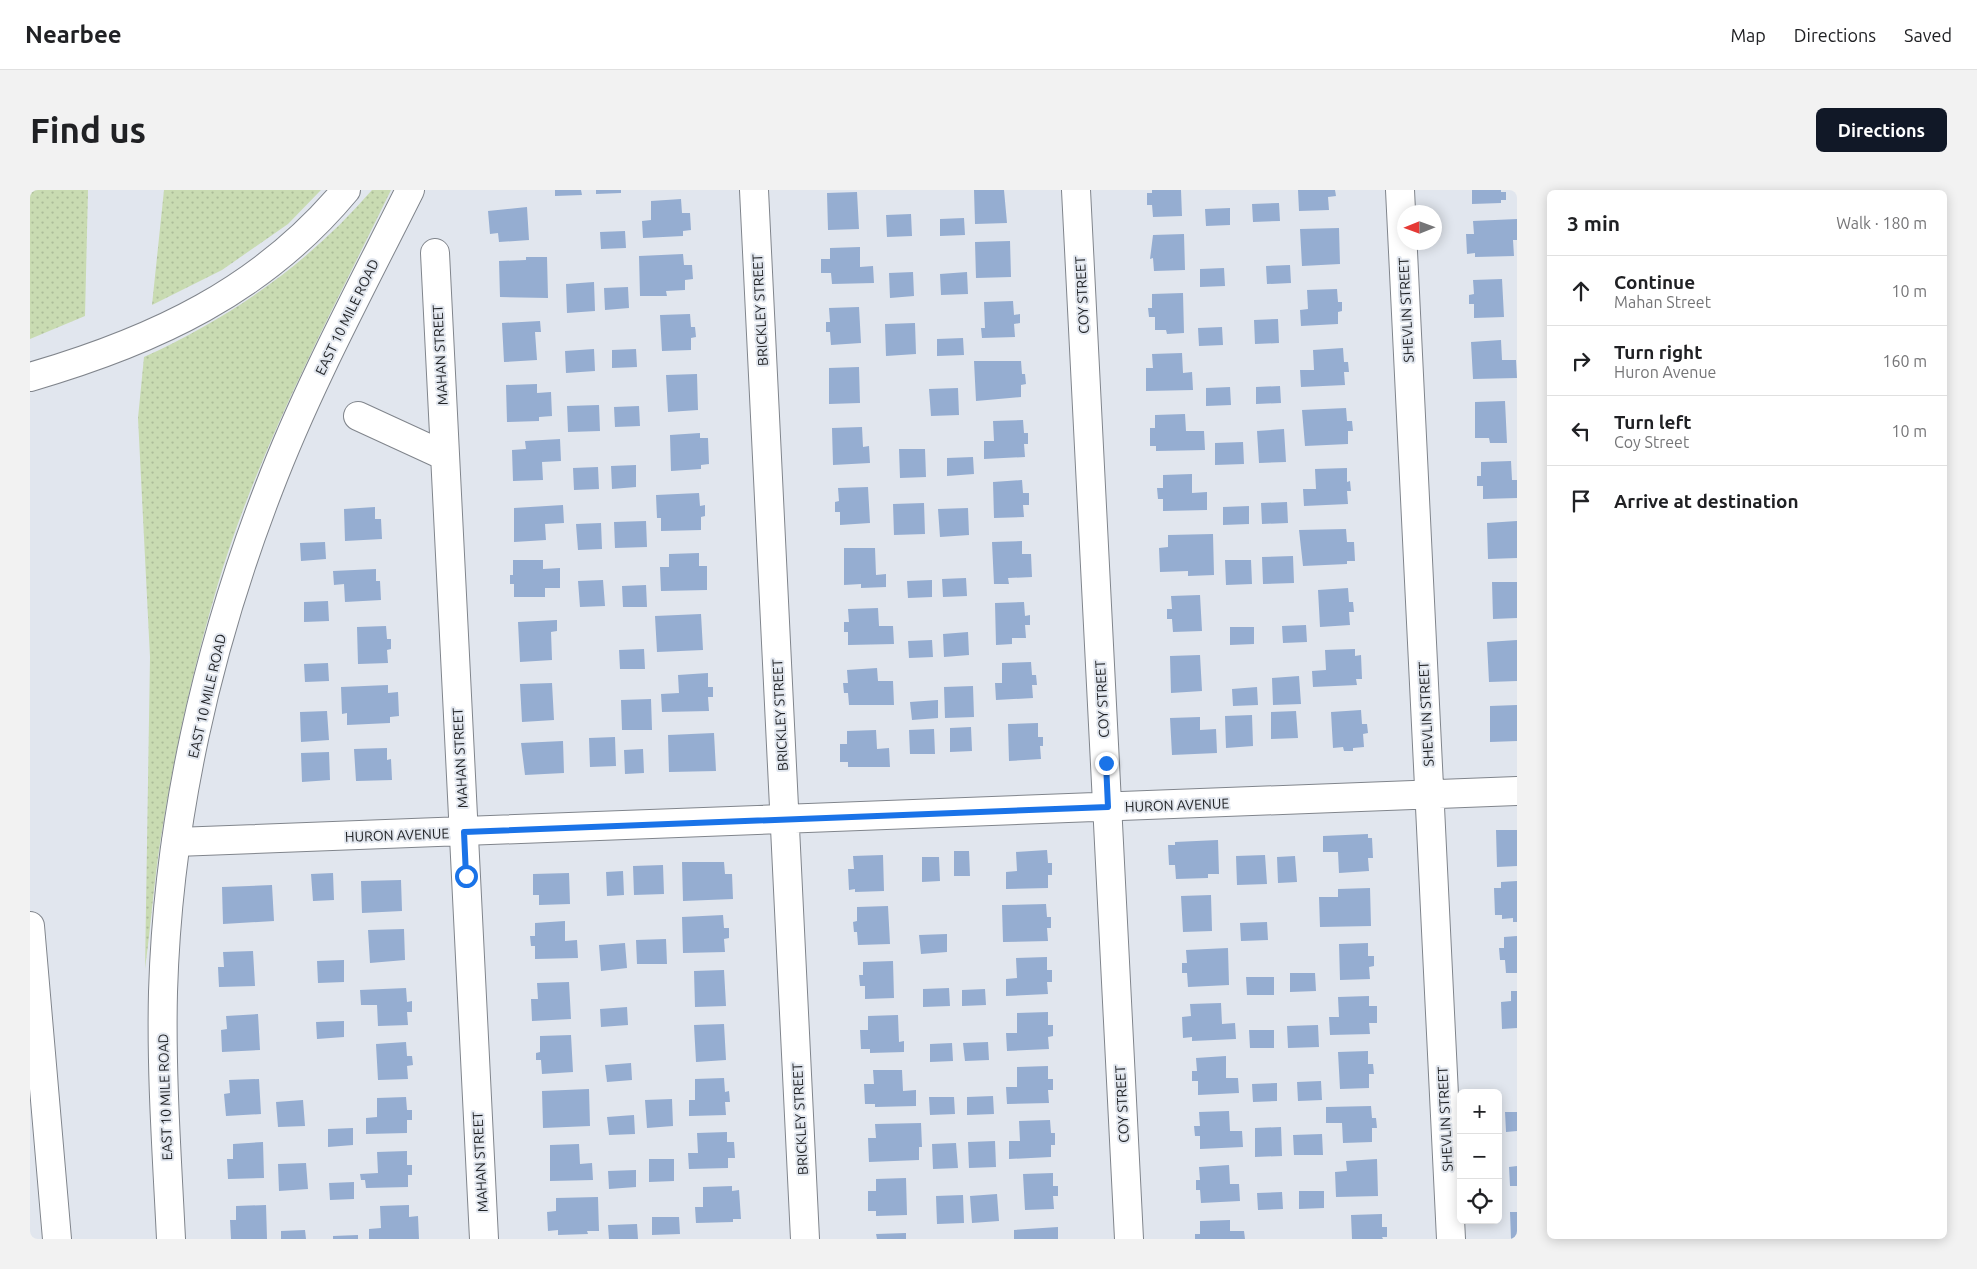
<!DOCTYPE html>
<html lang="en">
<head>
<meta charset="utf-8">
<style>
	:root { --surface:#fff; --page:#f2f2f2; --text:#202124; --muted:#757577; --line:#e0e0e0; --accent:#111827 }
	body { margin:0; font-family:Ubuntu,sans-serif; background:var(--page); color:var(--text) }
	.controls { position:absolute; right:15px; bottom:15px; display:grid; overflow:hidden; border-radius:8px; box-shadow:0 2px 12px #0003 }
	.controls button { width:45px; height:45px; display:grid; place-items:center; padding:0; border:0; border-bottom:1px solid var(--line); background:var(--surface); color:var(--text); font:25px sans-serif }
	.compass { position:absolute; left:1367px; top:15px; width:45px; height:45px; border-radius:50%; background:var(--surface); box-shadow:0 2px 12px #0003; rotate:269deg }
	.stop { position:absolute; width:15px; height:15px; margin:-11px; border:4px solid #1a73e8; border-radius:50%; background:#fff }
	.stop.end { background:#1a73e8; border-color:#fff; box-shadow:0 1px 5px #0008 }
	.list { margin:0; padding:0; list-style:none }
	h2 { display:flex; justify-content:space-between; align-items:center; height:65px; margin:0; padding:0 20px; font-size:21px }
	h2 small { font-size:16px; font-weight:400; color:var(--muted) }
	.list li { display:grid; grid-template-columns:32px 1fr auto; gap:15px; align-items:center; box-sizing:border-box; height:70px; padding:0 20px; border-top:1px solid var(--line) }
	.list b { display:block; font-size:19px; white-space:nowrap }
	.list p { margin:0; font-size:16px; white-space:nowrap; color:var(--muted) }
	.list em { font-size:16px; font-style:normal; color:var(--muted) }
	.icon { flex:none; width:28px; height:28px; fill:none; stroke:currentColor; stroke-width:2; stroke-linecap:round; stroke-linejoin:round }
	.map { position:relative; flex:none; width:1487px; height:1049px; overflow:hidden; border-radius:8px }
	header { display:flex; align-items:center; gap:30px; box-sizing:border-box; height:70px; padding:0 25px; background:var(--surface); border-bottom:1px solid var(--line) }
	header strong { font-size:24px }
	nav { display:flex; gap:28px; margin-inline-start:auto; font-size:18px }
	.intro { display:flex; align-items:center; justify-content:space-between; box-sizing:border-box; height:120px; padding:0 30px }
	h1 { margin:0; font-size:35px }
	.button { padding:12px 22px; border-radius:8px; background:var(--accent); color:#fff; font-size:18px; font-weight:700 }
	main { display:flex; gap:30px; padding:0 30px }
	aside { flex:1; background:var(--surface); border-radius:8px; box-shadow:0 2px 12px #0003 }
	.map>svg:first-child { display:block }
	.grass { fill:url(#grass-dots) }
	.building { fill:#95add1 }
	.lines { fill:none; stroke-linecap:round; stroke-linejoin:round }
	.street-casing { stroke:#80858c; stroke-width:30 }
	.secondary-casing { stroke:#80858c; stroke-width:30 }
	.highway-casing { stroke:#80858c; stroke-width:30 }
	.street { stroke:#fff; stroke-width:28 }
	.secondary { stroke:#fff; stroke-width:28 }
	.highway { stroke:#fff; stroke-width:28 }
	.route { stroke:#1a73e8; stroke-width:6 }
	.labels { text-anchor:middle; stroke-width:4; stroke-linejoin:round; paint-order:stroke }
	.street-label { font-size:14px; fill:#1f2124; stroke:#e1e6ee }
</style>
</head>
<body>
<header>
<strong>Nearbee</strong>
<nav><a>Map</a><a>Directions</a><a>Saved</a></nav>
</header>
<div class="intro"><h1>Find us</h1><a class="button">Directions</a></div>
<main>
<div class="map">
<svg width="1487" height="1049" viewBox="0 0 1487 1049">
	<defs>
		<pattern id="grass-dots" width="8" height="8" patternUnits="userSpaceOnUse" patternTransform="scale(1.25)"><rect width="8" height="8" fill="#c9dbb2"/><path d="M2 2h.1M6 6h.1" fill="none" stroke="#acbc99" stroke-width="1.8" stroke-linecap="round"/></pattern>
	</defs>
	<rect width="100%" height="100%" fill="#e1e6ee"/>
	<!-- grass -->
	<path class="grass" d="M0,0H58L55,126L0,149Z
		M134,0H291L258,34L192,80L122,115Z
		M342,0H361C298,130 228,259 187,397C163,479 144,563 131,647C124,691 121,735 115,779L120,467L108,228L114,167C202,127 279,73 342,0Z"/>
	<!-- building -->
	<path class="building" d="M525,0H551L552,5L525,6Z
		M566,0H591V3L566,4Z
		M944,0H974L977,33L945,34Z
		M1122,0H1151L1152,26L1123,27L1122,15H1117V3H1122Z
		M1268,0H1305L1306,6L1298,7L1299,20L1269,21Z
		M1442,0H1471V2H1476V10H1471V13L1442,14Z
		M827,2L829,39L798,40L797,3Z
		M651,9L652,23H660L661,40L653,41V46L613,48L612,31L621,30V11Z
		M1249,13L1250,31L1223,32L1222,14Z
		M497,17L499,50L469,52L468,43L460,44L458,21Z
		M1200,18V35L1176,36L1175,19Z
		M881,24L882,46L857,47L856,25Z
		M934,28L935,45L910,46V29Z
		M1487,29V50H1483L1484,66L1445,67V63L1437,64L1436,44H1444L1443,31Z
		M1309,38L1310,74L1272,76L1270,39Z
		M595,41L596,58L571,59L570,42Z
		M1154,44L1155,80L1124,81L1123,68L1120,69L1123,45Z
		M980,51L981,87L946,88L945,52Z
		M830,57V77L843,76L844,93L802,94L801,83H791V69H800V58Z
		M653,64L654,75H662L663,89L655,90V100L636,101L637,106H610L609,66Z
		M496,67H517L518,108L470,107L469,71L496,70Z
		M1260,75L1261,93L1237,94L1236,76Z
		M1194,78L1195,96L1170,97V79Z
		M883,82L884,106L860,108L859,83Z
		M937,82L938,104L911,105L910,84Z
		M1472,89L1474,127L1444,128V114H1439V105L1444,104L1443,90Z
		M564,92L565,121L537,123L536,94Z
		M598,97L599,118L575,120L574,98Z
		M1307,99L1308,112H1312V121L1308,122V134L1271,136L1270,120L1278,119L1277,100Z
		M1153,103L1154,143L1137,144L1136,140H1125V127H1119L1118,118H1122V104Z
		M983,111L984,125L990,124V133L984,134L985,147L952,148L951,138H955L954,112Z
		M829,117L831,153L801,155L800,142H796V132H800L799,118Z
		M660,124L661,137H665L666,147L661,148V160L632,161L630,125Z
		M1248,129L1249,153L1225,154L1224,130Z
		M510,131L511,142H505L507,170L474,172L472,133Z
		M885,133L886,164L856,166L855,134Z
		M1192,137L1193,155L1169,156L1168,138Z
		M933,148L934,165L907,166V149Z
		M1471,150L1472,170H1486L1487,188L1443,189L1441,152Z
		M1313,158L1314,172H1318L1319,182H1314L1315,195L1271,197L1270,180H1284L1283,160Z
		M564,159L565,181L536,183L535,161Z
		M606,159L607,177L582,178V160Z
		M1152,163L1153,183L1162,182L1163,200L1116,201V178H1123L1122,164Z
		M944,171H991L992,184H995L996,194L991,195V207L946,211Z
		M829,177L830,213L799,214V178Z
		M667,184L668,220L638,222L636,185Z
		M507,194V203L521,202L522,226L509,227V231L477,232L476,195Z
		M1250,196L1251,213L1226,214V197Z
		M1200,197L1201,215L1176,216V198Z
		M928,198L929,225L901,226L899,199Z
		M1475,211L1477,253H1460L1459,248H1445V212Z
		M569,215L570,241L538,242L537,216Z
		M609,216L610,236L585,237L584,217Z
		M1316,218L1317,231H1322L1323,241H1318V254L1275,256L1272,220Z
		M1155,224L1156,241H1174L1175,260L1126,261V256H1120V238H1125V225Z
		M993,230L994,243H998V254H994L995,267L954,269V251H964L963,231Z
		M832,237L833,257L839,256L840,273L803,275L802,238Z
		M1254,239L1256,272L1229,273L1227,241Z
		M670,243V248H678L679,274L671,275V279L641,281L640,245Z
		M530,249L531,271L512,272L513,290L483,291L482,260L496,259L495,251Z
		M1213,252L1214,274L1185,275V253Z
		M869,259H895L896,287L870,288Z
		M943,267L944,284L917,286V268Z
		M1481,271L1482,290H1487V308L1453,309V296H1447V286H1451V272Z
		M606,275V297L582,299L581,276Z
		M568,277L569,299L544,300L543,278Z
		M1317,278V292L1320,291L1321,301H1317L1318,314L1274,316L1273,299H1286L1285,279Z
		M1162,284V303L1177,302V320L1133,321V309H1128L1127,298H1133V285Z
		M992,290L993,303H999V315H993L994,327L964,328L963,292Z
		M838,297L840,333L810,335V322H805V312L809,311L808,298Z
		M669,303L670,316L675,315V326L671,327V340L631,341V328H627L626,305Z
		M1257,312L1258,333L1232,334L1231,313Z
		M894,313L895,344L864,345L863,314Z
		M533,315L534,333L515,334L516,350L484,352V318Z
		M1219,316V334L1193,335V317Z
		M345,317V329H351L352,349L315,351L314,319Z
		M938,318L939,345L910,347L908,319Z
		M616,331L617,357L585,358L584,332Z
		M1487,331V368L1458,369L1457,333Z
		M571,333L572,359L548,360L546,334Z
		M1316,339L1317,352H1324L1325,371H1317V374L1273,376L1269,340Z
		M1183,344L1184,385L1158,386V381L1130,382L1129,358L1138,357V345Z
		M992,351V364H1001L1002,387L978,388L979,394H964L962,352Z
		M295,352L296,369L271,371L270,353Z
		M814,358H845L846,385L856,384V397L831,398V394L814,395Z
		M669,363V376H677V400L631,401L630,377H639V364Z
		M1263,366L1264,393L1233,394L1232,367Z
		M483,370H513V379L530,378V398H515V407H484V394H480V385H483Z
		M1195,370H1221L1222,394L1196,395Z
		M346,379V391H350L351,410L315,412L314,394L304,395L303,381Z
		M936,388L937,406L913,407L912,389Z
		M573,390L575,416L550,417L548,391Z
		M902,390V407L878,408L877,391Z
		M1462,392H1487V428L1463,429Z
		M616,395L617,417H593L592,396Z
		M1318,398L1319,412H1323L1324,422H1319L1320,435L1290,437L1288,400Z
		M1170,405L1172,441L1143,442L1142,429H1137V419H1142L1141,406Z
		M298,411L299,431L274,432V412Z
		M994,412L995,426L1000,425V435H995L996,448H982V454L966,455L965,413Z
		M848,418L849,436H863L864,454L818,455V442H814V432H819L818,419Z
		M671,424L673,460L627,462L625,426Z
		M527,430V441L521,442L522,470L490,472L488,432Z
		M1276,435L1277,452L1253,453L1252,436Z
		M356,436L357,449H361V459L357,460L358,473L328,474L327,437Z
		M1200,437H1224V454L1200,455Z
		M938,442L939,465L914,467L913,444Z
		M902,450L903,467L879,468L878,451Z
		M1487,450V491L1459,492L1457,452Z
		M614,459L615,479H590L589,460Z
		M1325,459V466L1331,465L1332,489H1326L1327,495L1283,497L1282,481L1296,480L1295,460Z
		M1170,465L1172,501L1141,503L1140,466Z
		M1001,472L1002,485H1006L1007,495H1002L1003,508L966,510L965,493H972V473Z
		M298,473L299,491L275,492L274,474Z
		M847,478L848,491H863L864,515H819L818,503H814L813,493H818L817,480Z
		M678,483V497H683V507H678L679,521L632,522L631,504L649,503L648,485Z
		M1269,486L1271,514L1243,515L1242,488Z
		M522,493L524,530L492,532L490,494Z
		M358,495V503L368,502L369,526L360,527V533L317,535V523L312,524L311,497Z
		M943,496L944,527L915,528L914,497Z
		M1227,497L1228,515L1203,516L1202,499Z
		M621,509L622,540H592L591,510Z
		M908,510V528L882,530L880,512Z
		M1487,515V551L1460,552V516Z
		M1331,520L1332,534H1337L1338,543L1333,544L1334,557L1323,558V561H1314L1313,557L1303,558L1301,522Z
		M297,521L299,550L271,552L270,522Z
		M1266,521L1268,548L1241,549V522Z
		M1222,525L1223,556L1196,558L1195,526Z
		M1170,527V540L1186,539L1187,563L1142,565L1140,528Z
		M1008,533V547H1013V556H1010L1011,569L979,571L978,534Z
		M941,537L942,561L920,562V538Z
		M904,539L905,564H880L879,540Z
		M846,540L847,559L859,558L860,577H818V572H810V554H817V541Z
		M684,543L686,581L639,582L638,545Z
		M585,547L586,576L560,577L559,548Z
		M533,551L534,583L495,585L491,553Z
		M357,558V570L361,569L362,590L326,591L324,559Z
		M613,559L614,583L595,584L594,560Z
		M299,562L300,590L272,592L271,563Z
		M1466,640H1487V676L1467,677Z
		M1338,644V648H1342L1343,668H1338L1339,681L1309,683L1308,662H1293V646Z
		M1188,650L1189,684H1178V688L1146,689L1145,675H1139L1138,655H1145V652Z
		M1017,660L1018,673H1022V685H1018V698L976,699V682L987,681L986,662Z
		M924,661H939L940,686H924Z
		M853,665L854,701L825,702V699L819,700L818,679H824L823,666Z
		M1235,665L1237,694L1207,695L1206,666Z
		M1265,666L1267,692L1248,693L1247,667Z
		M892,667H909L910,691L892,692Z
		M652,672H694L695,684H702L703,709L653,711Z
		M633,675L634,704L604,705L603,676Z
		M593,681L594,705L577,706L576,682Z
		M303,683L304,710L283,711L281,684Z
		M539,683L540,714L509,715V705H503V684Z
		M371,690L372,721L332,723L331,691Z
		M1487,691V732H1483V728L1472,729V725H1465L1464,698H1471V692Z
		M242,695L244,731L193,734L192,697Z
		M1340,698L1341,736L1290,737L1289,707H1308V699Z
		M1181,705L1182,741L1153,742L1151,706Z
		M1016,714L1017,727H1021V738H1017L1018,751L973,752L972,715Z
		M858,716L860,754L828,755L827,742H824L823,732L827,731V717Z
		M693,725L694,738H699V748L694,749L695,762L653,763L652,727Z
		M535,731V751L547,750L548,768L505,769V756H501L500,746H505V733Z
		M1237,732L1238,750L1211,751L1210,733Z
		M374,739L375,770L340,773L338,740Z
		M917,744V762L891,764L889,745Z
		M1487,746V783H1476L1475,770H1470L1469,758H1474V747Z
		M636,749L637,774H607L606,750Z
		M595,753L597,778L571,781L569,755Z
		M1338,753V766H1344V776L1339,777L1340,789L1310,790L1309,754Z
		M1198,758L1199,795L1158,797L1157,783H1152V773H1157L1156,760Z
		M223,761L225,796L189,797L188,777H194L193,762Z
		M1017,767V780H1022V792H1017L1018,804L976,806V789L987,788L986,768Z
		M314,770V792L288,793L287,771Z
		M863,771L864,808L835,809V796H830L829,785H833V772Z
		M694,780L696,816L665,817L664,781Z
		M1260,783H1285L1286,801L1260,802Z
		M1216,787H1244V805H1217Z
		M539,792L541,829L502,831L501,809H508L507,793Z
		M376,798L377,812L382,811V822H377L378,835L348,836L347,815H331L330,800Z
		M919,798L920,816L893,817V799Z
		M955,799L956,815L932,816V800Z
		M1481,801H1487V838L1472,839L1471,812L1481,811Z
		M1339,806V816H1347V833H1339L1340,844L1300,845L1299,827H1309L1308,807Z
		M1191,813L1192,834L1205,833L1206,849L1162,851V847L1153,848L1152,827L1161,826L1160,814Z
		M597,817L598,835L571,837L570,819Z
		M1018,822V835H1023V846L1018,847L1019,859L977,861L976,843H987V823Z
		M228,824L230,860L192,862L191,840L197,839L196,826Z
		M868,825L869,852L874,851V862L840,863V859H831L830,840H838V826Z
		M314,831V847L287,849L286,832Z
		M694,834L696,870L666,872L664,835Z
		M1288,835L1289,857L1258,858L1257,836Z
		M1219,840H1244V858H1220Z
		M541,845L543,882L512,884L511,870H506V863L510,862V846Z
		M376,852L377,866H382L383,875L377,876L378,889L348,890L346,854Z
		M958,852L959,870L935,871L933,853Z
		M922,853L923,871L900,872V854Z
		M1338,861V874H1343L1344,884H1339V898L1310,899L1308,862Z
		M1196,866V888H1208L1209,903L1168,905V891H1162V881H1167L1166,868Z
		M601,873L602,890L577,892L575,875Z
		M1018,876V889H1023V900H1018L1019,913L977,914L976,897H987V877Z
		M843,880H872L873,901L886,900V916L845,917V914H835L834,894H844Z
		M694,888L695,902L699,901L700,912H695L696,925L659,926V910H665V889Z
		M229,889L231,924L196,926L194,904L200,903L199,890Z
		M1291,891L1292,910L1268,911L1267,892Z
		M1247,893V911L1223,912L1222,894Z
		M559,899L560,936L513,938L512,901Z
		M963,906L964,924L937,925V907Z
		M376,907L377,920H382V930H377V943L336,944V928L347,927V908Z
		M899,907H924L925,924L900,925Z
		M642,909L643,936L617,938L615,910Z
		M273,910L275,936L248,937L246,912Z
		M1341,916L1342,928H1346L1347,938H1342V952L1313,953L1312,933H1296V917Z
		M1199,921L1200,941H1212L1213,957L1170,959V946H1165L1164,936H1170L1169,922Z
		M1475,922H1487V941L1476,942Z
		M604,925L605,944L579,945L577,927Z
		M1020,930L1021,943H1025V955H1021V967L979,969V951H990L989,931Z
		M891,933L892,957H889V970L839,972L838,948H846L845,934Z
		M1251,937L1252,966L1225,967V938Z
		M323,938V955L298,957V939Z
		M697,942V952H704L705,968H698V978L659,979L658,963H668L667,943Z
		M1292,944L1293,965H1264L1263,945Z
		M965,951L966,977L939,978L938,952Z
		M233,952L234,988L198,989L197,969H203V954Z
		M926,953L928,978L903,979L902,954Z
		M549,954L550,974L562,973L563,990L520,991V955Z
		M377,961V975H382V985H378V997L336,998L335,990H331L330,984L348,983L347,962Z
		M619,969H644V991L619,992Z
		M1347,969L1348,1006L1306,1007L1305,982L1317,981L1316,971Z
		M276,973L278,999L249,1001L248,974Z
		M1199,975L1200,994H1209L1210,1011L1171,1013L1170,1000H1166V990H1170L1169,977Z
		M1487,976V996H1480L1479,977Z
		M606,980V997L579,999L578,981Z
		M1023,983V996H1028V1006H1023L1024,1019L995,1020L993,984Z
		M876,988L877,1025L846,1026V1021H838V1001H846V989Z
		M324,992V1009L300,1010L299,993Z
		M702,996V1001L709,1000L711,1029H703V1032L666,1033L665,1017H673V997Z
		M1269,1001H1294V1018L1269,1019Z
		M1252,1002L1253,1019L1228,1020L1227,1003Z
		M967,1004L969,1031L942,1033L940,1006Z
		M933,1005L934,1033L907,1034L906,1006Z
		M568,1007L569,1041H557L558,1044L528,1045V1040L518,1041L517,1022L526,1021V1008Z
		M236,1015L237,1049H201L200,1030H206V1016Z
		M379,1015V1027L388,1026L389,1049H339V1039L351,1038L350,1016Z
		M1480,1022H1487V1049H1481Z
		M1352,1024V1037H1357V1047H1352L1353,1049H1322L1321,1025Z
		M622,1027H649L650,1044L622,1045Z
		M1200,1030V1041H1214L1215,1049H1165V1044H1170V1031Z
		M607,1034L608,1049H579L578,1035Z
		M1028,1037V1049H984V1040Z
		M275,1040L276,1049H251V1041Z
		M876,1043V1049H847L846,1044Z
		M328,1045V1049H303V1046Z"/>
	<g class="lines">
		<!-- street casing -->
		<g class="street-casing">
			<path id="street" d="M724,0L775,1049
				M1046,0L1099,1049
				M1370,0L1421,1049
				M405,63L454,1049
				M328,226L415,266
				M146,652L1487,601"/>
		</g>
		<!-- secondary casing -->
		<g class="secondary-casing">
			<path id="secondary" d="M0,187C124,151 232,101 316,0
				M141,1049C137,967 131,884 133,802C138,631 177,458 239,298C278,196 331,98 380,0"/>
		</g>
		<!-- highway casing -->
		<g class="highway-casing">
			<path id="highway" d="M0,736L27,1049"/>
		</g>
		<!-- street -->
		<use href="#street" class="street"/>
		<!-- secondary -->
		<use href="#secondary" class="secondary"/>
		<!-- highway -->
		<use href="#highway" class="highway"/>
	</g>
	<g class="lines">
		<!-- route -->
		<path class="route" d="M436,686L434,642L1078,617L1076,573"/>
	</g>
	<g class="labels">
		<!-- street labels -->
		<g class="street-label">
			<text transform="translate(1052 105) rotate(-93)" y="5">COY STREET</text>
			<text transform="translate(730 120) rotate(-93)" y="5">BRICKLEY STREET</text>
			<text transform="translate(1376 120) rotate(-93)" y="5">SHEVLIN STREET</text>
			<text transform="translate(317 127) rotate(-64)" y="5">EAST 10 MILE ROAD</text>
			<text transform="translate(410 165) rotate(-93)" y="5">MAHAN STREET</text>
			<text transform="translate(177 506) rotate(-77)" y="5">EAST 10 MILE ROAD</text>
			<text transform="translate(1072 509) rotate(-93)" y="5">COY STREET</text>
			<text transform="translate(1396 524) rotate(-93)" y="5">SHEVLIN STREET</text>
			<text transform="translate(750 525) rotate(-93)" y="5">BRICKLEY STREET</text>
			<text transform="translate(430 568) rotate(-93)" y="5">MAHAN STREET</text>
			<text transform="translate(1147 615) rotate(-2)" y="5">HURON AVENUE</text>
			<text transform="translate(367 645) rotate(-2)" y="5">HURON AVENUE</text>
			<text transform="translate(135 907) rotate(-92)" y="5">EAST 10 MILE ROAD</text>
			<text transform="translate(1092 914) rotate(-93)" y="5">COY STREET</text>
			<text transform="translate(770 929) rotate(-93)" y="5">BRICKLEY STREET</text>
			<text transform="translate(1415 929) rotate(-93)" y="5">SHEVLIN STREET</text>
			<text transform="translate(450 972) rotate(-93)" y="5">MAHAN STREET</text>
		</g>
	</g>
</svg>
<div class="controls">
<button>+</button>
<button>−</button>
<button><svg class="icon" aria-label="locate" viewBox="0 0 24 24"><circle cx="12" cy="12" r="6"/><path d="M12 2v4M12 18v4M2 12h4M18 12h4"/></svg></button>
</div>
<svg class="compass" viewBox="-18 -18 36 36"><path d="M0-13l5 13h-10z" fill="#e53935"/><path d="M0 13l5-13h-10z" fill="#757577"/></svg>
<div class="stop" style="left:436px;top:686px"></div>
<div class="stop end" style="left:1076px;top:573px"></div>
</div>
<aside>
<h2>3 min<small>Walk · 180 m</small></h2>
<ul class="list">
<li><svg class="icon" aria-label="ahead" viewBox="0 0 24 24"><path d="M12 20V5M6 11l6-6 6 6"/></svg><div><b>Continue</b><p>Mahan Street</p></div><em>10 m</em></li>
<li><svg class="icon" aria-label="right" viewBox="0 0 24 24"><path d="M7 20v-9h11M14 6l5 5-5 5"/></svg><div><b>Turn right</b><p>Huron Avenue</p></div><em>160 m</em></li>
<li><svg class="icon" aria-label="left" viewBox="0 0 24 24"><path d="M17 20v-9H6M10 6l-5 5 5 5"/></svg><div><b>Turn left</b><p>Coy Street</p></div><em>10 m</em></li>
<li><svg class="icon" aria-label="arrive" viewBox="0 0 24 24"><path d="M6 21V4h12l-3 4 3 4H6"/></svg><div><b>Arrive at destination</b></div></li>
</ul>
</aside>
</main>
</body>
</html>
